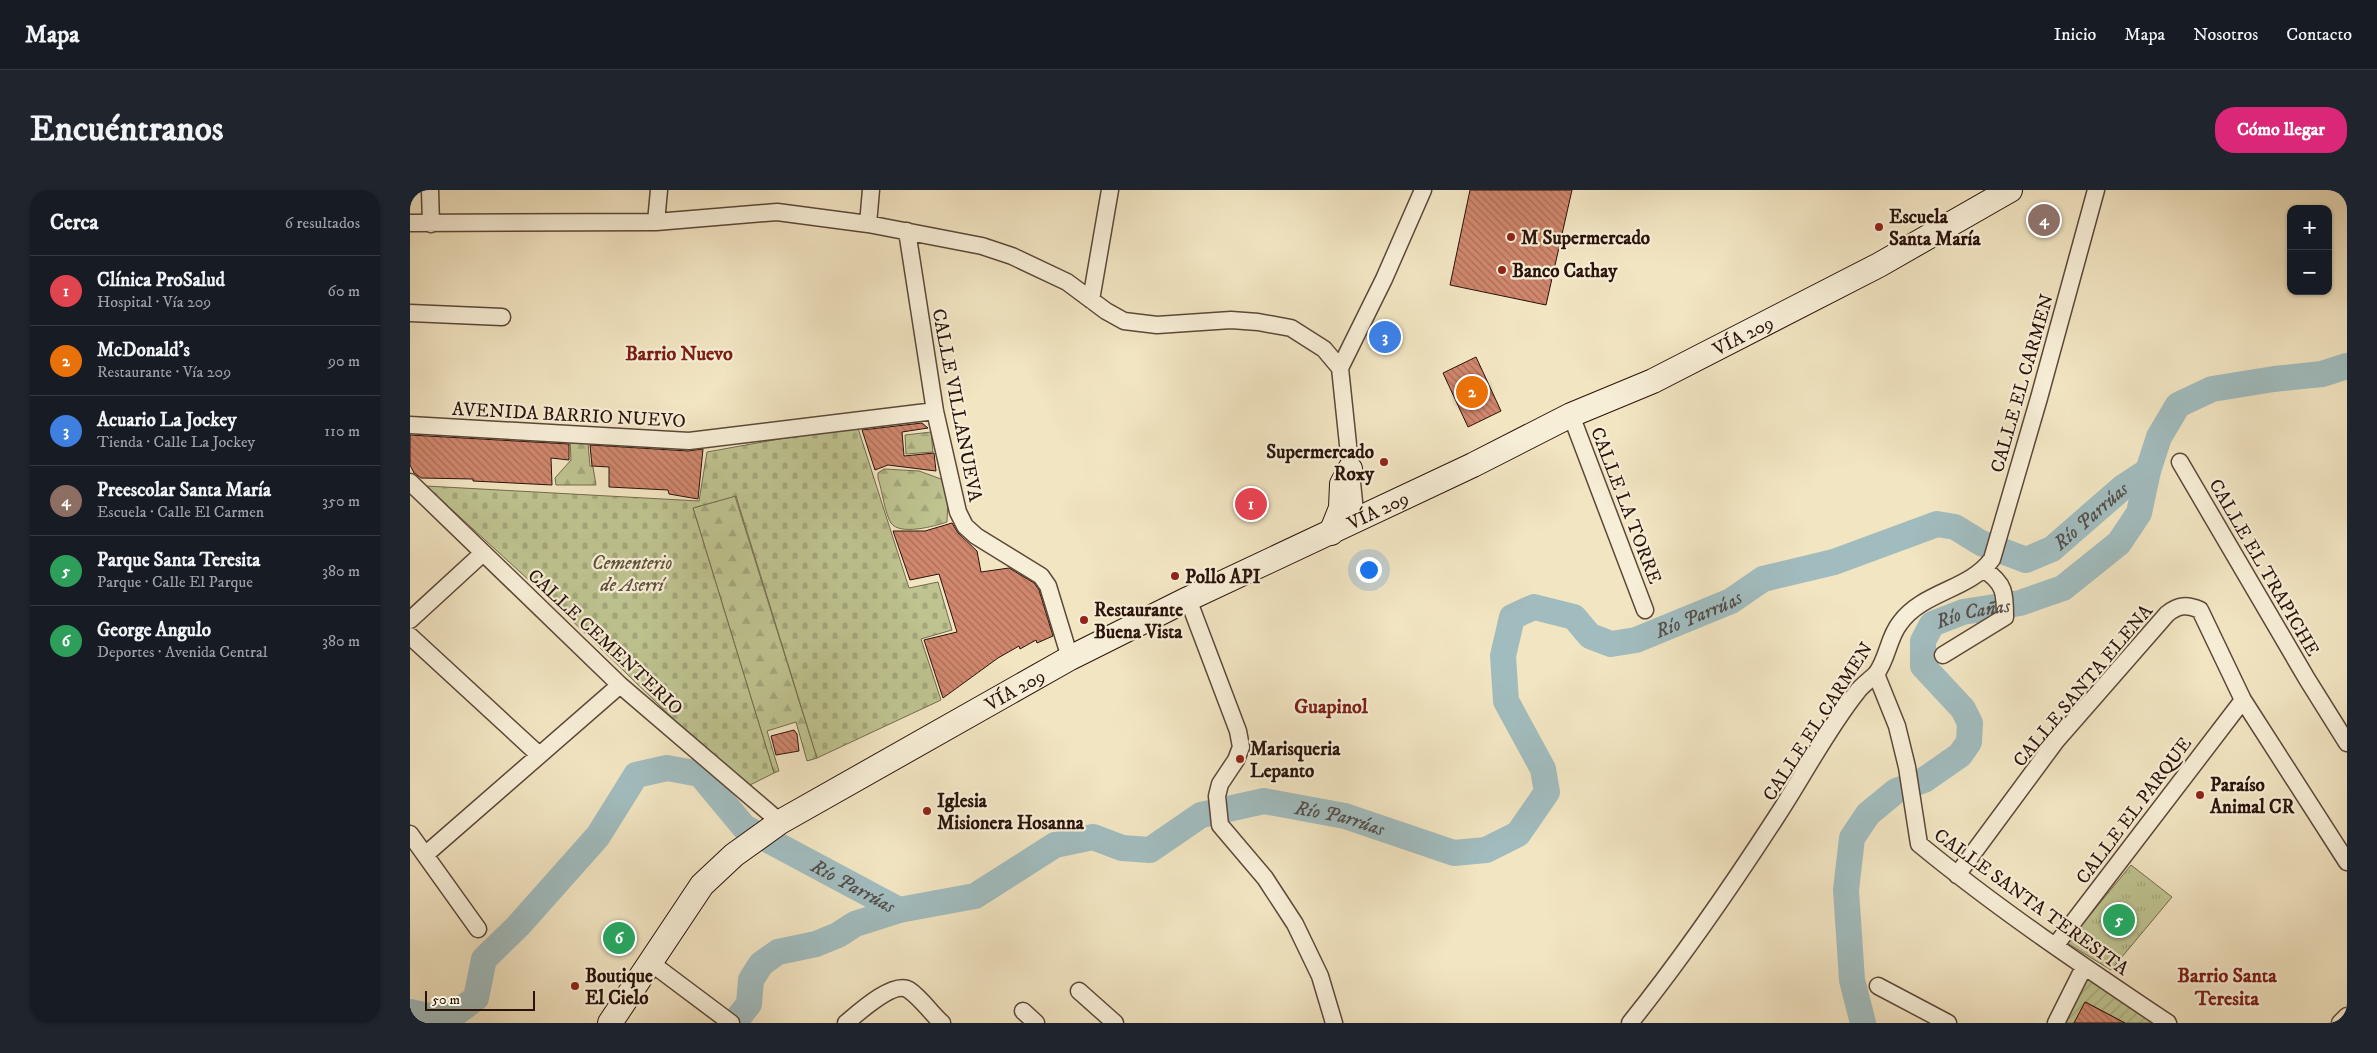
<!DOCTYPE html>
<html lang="es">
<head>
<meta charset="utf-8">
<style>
	:root { --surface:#171b24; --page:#20242c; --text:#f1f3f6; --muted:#9ea1a6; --line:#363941; --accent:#db2777 }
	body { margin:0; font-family:"IM FELL DW Pica",serif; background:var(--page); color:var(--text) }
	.controls { position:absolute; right:15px; top:15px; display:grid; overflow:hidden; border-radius:10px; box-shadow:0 1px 4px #0004 }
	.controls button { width:45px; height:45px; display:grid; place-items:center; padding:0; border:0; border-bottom:1px solid var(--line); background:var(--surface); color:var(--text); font:25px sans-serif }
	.scale { position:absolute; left:15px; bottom:12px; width:110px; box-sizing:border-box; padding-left:5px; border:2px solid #2a130b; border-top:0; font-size:14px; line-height:18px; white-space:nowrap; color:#2a130b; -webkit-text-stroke:4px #f7eed7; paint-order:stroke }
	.you { position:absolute; left:958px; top:379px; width:18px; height:18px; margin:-12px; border:4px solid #fff; border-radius:50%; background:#1a73e8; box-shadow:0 0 0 8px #1a73e833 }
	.badge { display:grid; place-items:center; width:32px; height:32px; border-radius:50%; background:var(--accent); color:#fff; font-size:16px; font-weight:700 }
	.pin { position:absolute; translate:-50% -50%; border:2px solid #fff; box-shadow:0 1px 5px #0006 }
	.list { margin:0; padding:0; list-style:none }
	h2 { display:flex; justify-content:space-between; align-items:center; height:65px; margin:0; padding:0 20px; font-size:21px }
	h2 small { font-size:16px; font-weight:400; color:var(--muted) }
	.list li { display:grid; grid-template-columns:32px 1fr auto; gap:15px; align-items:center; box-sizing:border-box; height:70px; padding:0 20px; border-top:1px solid var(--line) }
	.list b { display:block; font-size:19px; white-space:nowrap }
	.list p { margin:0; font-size:16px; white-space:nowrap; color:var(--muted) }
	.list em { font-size:16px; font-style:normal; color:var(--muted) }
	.map { position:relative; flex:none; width:1937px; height:833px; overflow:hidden; border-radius:20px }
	header { display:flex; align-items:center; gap:30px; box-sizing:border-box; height:70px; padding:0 25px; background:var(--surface); border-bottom:1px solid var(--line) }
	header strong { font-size:24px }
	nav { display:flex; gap:28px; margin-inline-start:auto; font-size:18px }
	.intro { display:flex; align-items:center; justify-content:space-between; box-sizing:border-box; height:120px; padding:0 30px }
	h1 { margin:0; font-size:35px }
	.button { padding:12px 22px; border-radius:20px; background:var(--accent); color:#fff; font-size:18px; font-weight:700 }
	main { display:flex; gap:30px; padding:0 30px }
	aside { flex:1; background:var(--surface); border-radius:20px; box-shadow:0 1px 4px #0004 }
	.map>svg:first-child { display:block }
	.grass { fill:url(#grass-tufts); stroke:#746b4e }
	.forest { fill:url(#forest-firs); stroke:#746b4e }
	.cemetery { fill:url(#cemetery-stones); stroke:#746b4e }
	.garden { fill:url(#garden-furrows); stroke:#746b4e }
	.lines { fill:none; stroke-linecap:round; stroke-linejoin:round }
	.river { stroke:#a1bcbe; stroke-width:26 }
	.building { fill:url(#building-back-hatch); stroke:#2a130b }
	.street-casing { stroke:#5c4839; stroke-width:19 }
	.secondary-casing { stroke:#2a130b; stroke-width:26 }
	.street { stroke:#f7eed7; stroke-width:16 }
	.secondary { stroke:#f7eed7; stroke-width:24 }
	.poi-dot { fill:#8f2418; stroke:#f7eed7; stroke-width:2 }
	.labels { text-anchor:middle; stroke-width:4.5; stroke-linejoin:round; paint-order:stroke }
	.poi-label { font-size:19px; font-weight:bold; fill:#2a130b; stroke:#f7eed7; text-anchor:start }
	.street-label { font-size:19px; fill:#2a130b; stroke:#f7eed7 }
	.park-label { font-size:19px; font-style:italic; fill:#5e513a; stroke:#f7eed7 }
	.neighbourhood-label { font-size:20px; font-weight:bold; fill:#7a1f14; stroke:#f7eed7 }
	.water-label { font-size:20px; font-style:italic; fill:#544e4a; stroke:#f7eed7 }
</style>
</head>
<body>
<header>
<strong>Mapa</strong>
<nav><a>Inicio</a><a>Mapa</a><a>Nosotros</a><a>Contacto</a></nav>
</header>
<div class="intro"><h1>Encuéntranos</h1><a class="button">Cómo llegar</a></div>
<main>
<aside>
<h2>Cerca<small>6 resultados</small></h2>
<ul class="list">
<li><span class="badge" style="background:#e0444e">1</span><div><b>Clínica ProSalud</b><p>Hospital · Vía 209</p></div><em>60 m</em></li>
<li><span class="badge" style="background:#e8710a">2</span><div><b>McDonald's</b><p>Restaurante · Vía 209</p></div><em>90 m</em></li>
<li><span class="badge" style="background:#3f7fe0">3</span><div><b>Acuario La Jockey</b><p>Tienda · Calle La Jockey</p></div><em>110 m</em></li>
<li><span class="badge" style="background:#8d6e63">4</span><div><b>Preescolar Santa María</b><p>Escuela · Calle El Carmen</p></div><em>350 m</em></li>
<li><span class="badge" style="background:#2e9e5b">5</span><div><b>Parque Santa Teresita</b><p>Parque · Calle El Parque</p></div><em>380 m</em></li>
<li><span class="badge" style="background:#2e9e5b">6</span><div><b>George Angulo</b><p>Deportes · Avenida Central</p></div><em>380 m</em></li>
</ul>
</aside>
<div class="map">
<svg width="1937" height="833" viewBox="0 0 1937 833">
	<defs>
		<pattern id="grass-tufts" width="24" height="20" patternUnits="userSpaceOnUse" patternTransform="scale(1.25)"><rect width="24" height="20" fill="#bec390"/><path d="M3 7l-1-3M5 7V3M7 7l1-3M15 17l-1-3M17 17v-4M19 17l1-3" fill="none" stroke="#a3a77b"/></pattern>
		<pattern id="forest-firs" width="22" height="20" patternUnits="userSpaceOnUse" patternTransform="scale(1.25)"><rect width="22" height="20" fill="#bec390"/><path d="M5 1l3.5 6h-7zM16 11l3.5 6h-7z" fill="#a3a77b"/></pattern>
		<pattern id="cemetery-stones" width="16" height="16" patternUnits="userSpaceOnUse" patternTransform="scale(1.25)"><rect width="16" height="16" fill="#bec390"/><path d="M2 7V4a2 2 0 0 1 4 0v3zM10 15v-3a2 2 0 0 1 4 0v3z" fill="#a3a77b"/></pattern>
		<pattern id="garden-furrows" width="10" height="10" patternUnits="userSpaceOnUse" patternTransform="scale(1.25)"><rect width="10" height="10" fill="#bec390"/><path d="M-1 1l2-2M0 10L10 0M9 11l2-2" fill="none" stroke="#a3a77b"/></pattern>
		<pattern id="building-back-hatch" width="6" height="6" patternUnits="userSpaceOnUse" patternTransform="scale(1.25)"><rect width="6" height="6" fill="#d0876d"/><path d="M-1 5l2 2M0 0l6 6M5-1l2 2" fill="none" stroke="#a96d58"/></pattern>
	</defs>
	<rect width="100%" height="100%" fill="#f2e5c2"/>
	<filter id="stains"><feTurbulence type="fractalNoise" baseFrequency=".004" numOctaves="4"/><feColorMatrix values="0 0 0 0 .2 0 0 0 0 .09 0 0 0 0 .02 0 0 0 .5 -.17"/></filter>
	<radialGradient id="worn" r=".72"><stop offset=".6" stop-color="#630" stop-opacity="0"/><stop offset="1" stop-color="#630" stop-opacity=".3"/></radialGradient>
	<!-- grass -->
	<path class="grass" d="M1721,675L1762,707L1701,780L1657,753Z"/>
	<!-- forest -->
	<path class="forest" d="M521,242L523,262L496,264L495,245Z
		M160,251L178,253L180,276L183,277L186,295H146L145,288L161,270Z
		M474,279L509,281L531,289L538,307L537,332C525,336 490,346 481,333C475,324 472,300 468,288V283Z
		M325,306L407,568L397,571L386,532L357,541L369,581L364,583L283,318Z"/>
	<!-- cemetery -->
	<path class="cemetery" d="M447,235L499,398L528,392L542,440L511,449L531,510L407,568L326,306L283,318L364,583L340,595L285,550L145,414L16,296L289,311L297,262Z"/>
	<!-- garden -->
	<path class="garden" d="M1679,788L1747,833H1715L1676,812L1664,833H1655L1675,789Z"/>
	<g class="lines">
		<!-- river -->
		<g class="river">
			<path id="s1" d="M0,822L37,830L66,808L74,769L108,736L188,646L226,585L257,578L290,584L334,637L489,720L565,706L645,655L683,647L712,658L740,660L791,625L854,611L935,626L1044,663L1076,660L1108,644L1137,602L1133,579L1096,511L1093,466L1102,427L1124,417L1164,427L1180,446L1201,454L1226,450L1321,411L1353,389L1424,372L1527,334L1545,337L1571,353L1616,370L1642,359L1712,298L1738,281"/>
			<path d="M324,833L339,814L341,790L351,774L368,762L406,754L428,745L445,734L489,720"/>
			<path id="s2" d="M1453,833L1442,790L1436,700L1442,648L1458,624L1486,601L1514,590L1550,565L1559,552L1560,533L1553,519L1513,476V451L1522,434L1553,422L1610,413L1653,398L1709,353L1729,323L1738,281L1749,247L1768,215L1802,199L1864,189L1912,184L1937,176"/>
		</g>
	</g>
	<!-- building -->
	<path class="building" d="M1060,0H1162L1136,115L1040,95Z
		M1066,167L1091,221L1058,237L1033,183Z
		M512,233L518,238L492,242L494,266L524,263L526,281L478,275L465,280L452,240Z
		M0,245L159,254V270L141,268L142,295L63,291V289L11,288L4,283L0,275Z
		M180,255L278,261L293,259L288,309L259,304L258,300L199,297V277L182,276Z
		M542,333L548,343L567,361L571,382L599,378L624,393L629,400L643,446L627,453L626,450L610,459L609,456L588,468L533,508L514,450L547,442L529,384L500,390L483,341H515Z
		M384,540L387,544L389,561L366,565L361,546Z
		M1675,812L1715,833H1664Z"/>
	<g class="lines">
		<!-- street casing -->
		<g class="street-casing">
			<path id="street" d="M20,0L21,34
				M246,32L249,0
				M0,33L246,32L367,22L458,34L572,56L602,66L657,92L696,121L714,131L747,135L821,130L848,132L881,138L914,159L930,178L946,331
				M458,34L461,0
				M497,41L525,221L548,322L555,336L566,346L631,386L638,396L660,468
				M681,110L700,0
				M0,123L92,127
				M930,178L974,89L1013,0
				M1161,225L1235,420
				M0,235L279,251L525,221
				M1770,272L1897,489L1937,553
				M0,292L210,495L370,632
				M778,409L828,541L831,557L826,570L810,594L807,606L810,635L855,688L885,734L910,786L924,833
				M0,430L73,363
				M0,446L128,564
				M1533,465L1595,427C1595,404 1595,393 1574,380
				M1466,484L1487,536L1497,577L1509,654C1588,719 1673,776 1758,833
				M0,644L68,739
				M15,665L210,495
				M1547,685L1646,551L1757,424C1768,415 1777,414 1790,420L1833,510L1937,672
				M1645,756L1833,510
				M241,773L321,833
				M1468,796L1538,833
				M669,801L705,833
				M613,821L626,833
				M436,833C448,823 484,790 499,800C511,808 521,823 532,833
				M1220,833C1273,767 1321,697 1367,626C1394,585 1416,541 1447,502C1452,495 1460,490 1466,484C1478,468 1478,448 1490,433C1513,401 1560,400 1582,369L1629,208L1686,0
				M1646,833L1674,777
				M1930,833L1937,826"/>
		</g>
		<!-- secondary casing -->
		<g class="secondary-casing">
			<g id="secondary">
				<path d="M921,343L931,318L932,294L940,279"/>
				<path id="s3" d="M200,833L292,695L324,665L370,632L660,468L778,409L1063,275L1161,225L1243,191L1469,75L1600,0"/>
			</g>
		</g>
		<!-- street -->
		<use href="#street" class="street"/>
		<!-- secondary -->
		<use href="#secondary" class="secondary"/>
	</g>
	<!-- markers -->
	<g class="poi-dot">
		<circle cx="1469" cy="37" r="5"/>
		<circle cx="1101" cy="47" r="5"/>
		<circle cx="1092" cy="80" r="5"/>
		<circle cx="974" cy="272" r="5"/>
		<circle cx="765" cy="386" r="5"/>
		<circle cx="674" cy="430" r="5"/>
		<circle cx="830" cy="569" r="5"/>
		<circle cx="1790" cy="605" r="5"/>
		<circle cx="517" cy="621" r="5"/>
		<circle cx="165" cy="796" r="5"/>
	</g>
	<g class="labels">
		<!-- poi labels -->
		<g class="poi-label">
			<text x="1479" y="33">Escuela<tspan x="1479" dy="22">Santa María</tspan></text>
			<text x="1111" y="54">M Supermercado</text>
			<text x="1102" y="87">Banco Cathay</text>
			<text x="964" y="268" text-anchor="end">Supermercado<tspan x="964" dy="22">Roxy</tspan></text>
			<text x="775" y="393">Pollo API</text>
			<text x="684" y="426">Restaurante<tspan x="684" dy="22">Buena Vista</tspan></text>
			<text x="840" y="565">Marisqueria<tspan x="840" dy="22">Lepanto</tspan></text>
			<text x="1800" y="601">Paraíso<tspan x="1800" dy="22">Animal CR</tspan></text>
			<text x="527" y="617">Iglesia<tspan x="527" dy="22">Misionera Hosanna</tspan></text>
			<text x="175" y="792">Boutique<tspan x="175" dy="22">El Cielo</tspan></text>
		</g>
		<!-- street labels -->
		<g class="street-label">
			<text dy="7" stroke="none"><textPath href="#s3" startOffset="1346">VÍA 209</textPath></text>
			<text transform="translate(1611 193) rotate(-74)" y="7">CALLE EL CARMEN</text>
			<text transform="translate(548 215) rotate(79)" y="7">CALLE VILLANUEVA</text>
			<text transform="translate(159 224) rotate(3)" y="7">AVENIDA BARRIO NUEVO</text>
			<text transform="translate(1217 315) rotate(69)" y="7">CALLE LA TORRE</text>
			<text dy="7" stroke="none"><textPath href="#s3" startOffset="941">VÍA 209</textPath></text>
			<text transform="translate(1855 377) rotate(60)" y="7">CALLE EL TRAPICHE</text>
			<text transform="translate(196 451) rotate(43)" y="7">CALLE CEMENTERIO</text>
			<text transform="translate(1672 495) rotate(-50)" y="7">CALLE SANTA ELENA</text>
			<text dy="7" stroke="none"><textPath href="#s3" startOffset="536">VÍA 209</textPath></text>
			<text transform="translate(1407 531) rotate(-57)" y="7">CALLE EL CARMEN</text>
			<text transform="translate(1723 620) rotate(-53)" y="7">CALLE EL PARQUE</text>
			<text transform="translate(1622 711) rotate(36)" y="7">CALLE SANTA TERESITA</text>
		</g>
		<!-- park labels -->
		<g class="park-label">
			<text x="222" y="379">Cementerio<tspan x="222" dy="22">de Aserrí</tspan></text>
		</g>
		<!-- neighbourhood labels -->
		<g class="neighbourhood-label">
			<text x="269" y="170">Barrio Nuevo</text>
			<text x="921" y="523">Guapinol</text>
			<text x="1817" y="792">Barrio Santa<tspan x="1817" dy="23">Teresita</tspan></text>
		</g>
		<!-- water labels -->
		<g class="water-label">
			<text dy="7" stroke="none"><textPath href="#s1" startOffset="2201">Río Parrúas</textPath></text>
			<text dy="7" stroke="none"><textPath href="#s1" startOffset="1768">Río Parrúas</textPath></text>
			<text dy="7" stroke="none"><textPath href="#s2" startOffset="522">Río Cañas</textPath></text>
			<text dy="7" stroke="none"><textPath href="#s1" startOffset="1138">Río Parrúas</textPath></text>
			<text dy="7" stroke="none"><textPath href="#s1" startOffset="612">Río Parrúas</textPath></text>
		</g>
	</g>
	<rect width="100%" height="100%" filter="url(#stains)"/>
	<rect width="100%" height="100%" fill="url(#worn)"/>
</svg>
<div class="controls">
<button>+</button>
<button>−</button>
</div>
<div class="scale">50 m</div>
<div class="you"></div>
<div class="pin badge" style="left:841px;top:314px;background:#e0444e">1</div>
<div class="pin badge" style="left:1062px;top:202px;background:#e8710a">2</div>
<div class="pin badge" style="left:975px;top:147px;background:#3f7fe0">3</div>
<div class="pin badge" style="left:1634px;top:30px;background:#8d6e63">4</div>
<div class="pin badge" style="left:1709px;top:730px;background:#2e9e5b">5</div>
<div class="pin badge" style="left:209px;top:748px;background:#2e9e5b">6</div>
</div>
</main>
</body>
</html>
